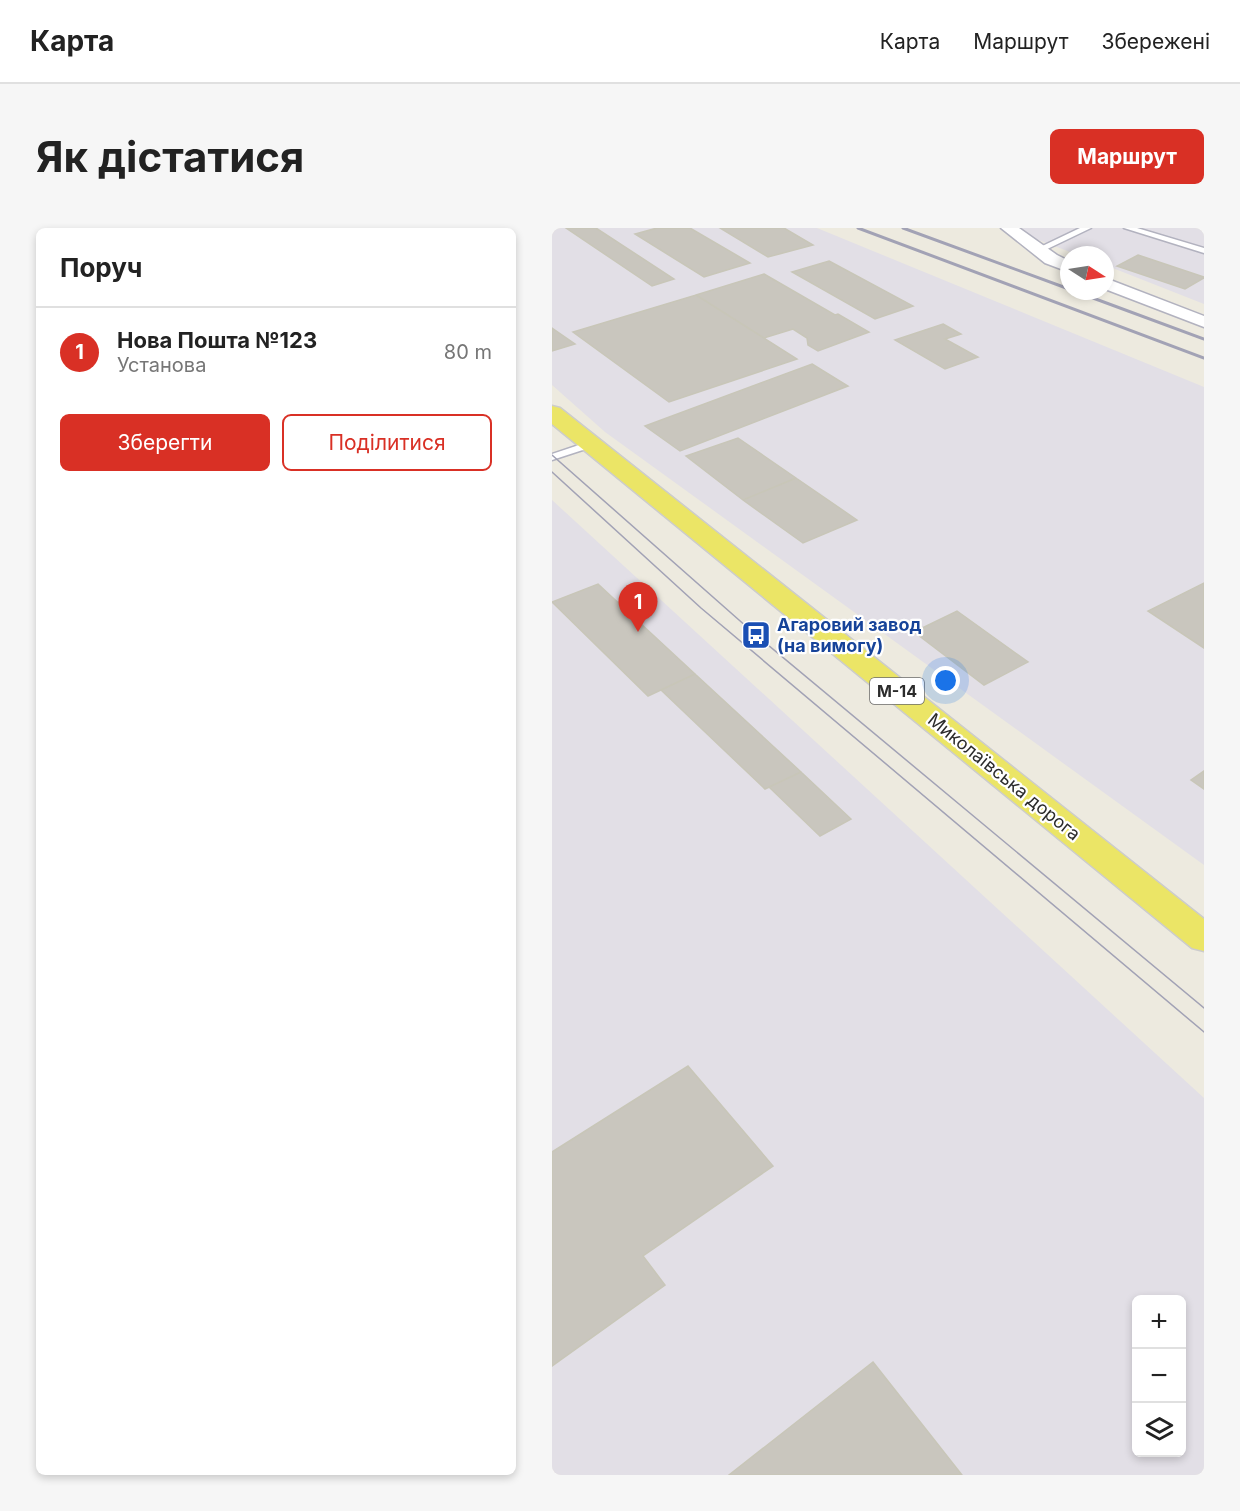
<!DOCTYPE html>
<html lang="uk">
<head>
<meta charset="utf-8">
<style>
	:root { --surface:#fff; --page:#f6f6f6; --text:#222; --muted:#767676; --line:#e0e0e0; --accent:#d93025 }
	body { margin:0; font-family:Inter,sans-serif; background:var(--page); color:var(--text) }
	.controls { position:absolute; right:18px; bottom:18px; display:grid; overflow:hidden; border-radius:9px; box-shadow:0 3px 9px #0003 }
	.controls button { width:54px; height:54px; display:grid; place-items:center; padding:0; border:0; border-bottom:2px solid var(--line); background:var(--surface); color:var(--text); font:30px sans-serif }
	.compass { position:absolute; left:508px; top:18px; width:54px; height:54px; border-radius:50%; background:var(--surface); box-shadow:0 3px 9px #0003; rotate:102deg }
	.you { position:absolute; left:394px; top:453px; width:21px; height:21px; margin:-15px; border:4px solid #fff; border-radius:50%; background:#1a73e8; box-shadow:0 0 0 9px #1a73e833 }
	.badge { display:grid; place-items:center; width:39px; height:39px; border-radius:50%; background:var(--accent); color:#fff; font-size:20px; font-weight:700 }
	.pin { position:absolute; translate:-50% -50px; filter:drop-shadow(0 2px 3px #0008) }
	.pin::after { content:''; position:absolute; top:32px; width:21px; height:18px; background:inherit; clip-path:polygon(0 0,100% 0,50% 100%) }
	.list { margin:0; padding:0; list-style:none }
	h2 { display:flex; justify-content:space-between; align-items:center; height:78px; margin:0; padding:0 24px; font-size:26px }
	h2 small { font-size:20px; font-weight:400; color:var(--muted) }
	.list li { display:grid; grid-template-columns:39px 1fr auto; gap:18px; align-items:center; box-sizing:border-box; height:90px; padding:0 24px; border-top:2px solid var(--line) }
	.list b { display:block; font-size:22px; white-space:nowrap }
	.list p { margin:0; font-size:20px; white-space:nowrap; color:var(--muted) }
	.list em { font-size:20px; font-style:normal; color:var(--muted) }
	.actions { display:flex; gap:12px; padding:18px 24px }
	.actions a { flex:1; padding:14px 0; border:2px solid var(--accent); border-radius:9px; text-align:center; font-size:21px; color:var(--accent) }
	.actions .main { background:var(--accent); color:#fff }
	.icon { flex:none; width:33px; height:33px; fill:none; stroke:currentColor; stroke-width:2; stroke-linecap:round; stroke-linejoin:round }
	.map { position:relative; flex:none; width:652px; height:1247px; overflow:hidden; border-radius:9px }
	header { display:flex; align-items:center; gap:36px; box-sizing:border-box; height:84px; padding:0 30px; background:var(--surface); border-bottom:2px solid var(--line) }
	header strong { font-size:28px }
	nav { display:flex; gap:33px; margin-inline-start:auto; font-size:21px }
	.intro { display:flex; align-items:center; justify-content:space-between; box-sizing:border-box; height:144px; padding:0 36px }
	h1 { margin:0; font-size:42px }
	.button { padding:15px 27px; border-radius:9px; background:var(--accent); color:#fff; font-size:21px; font-weight:700 }
	main { display:flex; gap:36px; padding:0 36px }
	aside { flex:1; background:var(--surface); border-radius:9px; box-shadow:0 3px 9px #0003 }
	.map>svg:first-child { display:block }
	.industrial { fill:#e2dfe6; fill-rule:evenodd }
	.building { fill:#c9c6be; stroke:#c8c6b8; stroke-width:1.5 }
	.lines { fill:none; stroke-linecap:round; stroke-linejoin:round }
	.lane-casing { stroke:#b2b2bf; stroke-width:3 }
	.street-casing { stroke:#b2b2bf; stroke-width:3 }
	.primary-casing { stroke:#ccc; stroke-width:3 }
	.lane { fill:#fff; fill-rule:evenodd }
	.street { fill:#fff; fill-rule:evenodd }
	.primary { fill:#ebe566; fill-rule:evenodd }
	.tram { stroke:#a2a2b5; stroke-width:1.5 }
	.rail { stroke:#a2a2b5; stroke-width:3 }
	.labels { text-anchor:middle; stroke-width:4.5; stroke-linejoin:round; paint-order:stroke }
	.shield { fill:#fff; stroke:#6b6b6b; stroke-width:1.5 }
	.shield-label { font-size:16px; font-weight:bold; fill:#2c2c2c }
	.transit-label { font-size:18px; font-weight:bold; fill:#164399; stroke:#fff; text-anchor:start }
	.street-label { font-size:18px; fill:#2c2c2c; stroke:#fff }
</style>
</head>
<body>
<header>
<strong>Карта</strong>
<nav><a>Карта</a><a>Маршрут</a><a>Збережені</a></nav>
</header>
<div class="intro"><h1>Як дістатися</h1><a class="button">Маршрут</a></div>
<main>
<aside>
<h2>Поруч<small></small></h2>
<ul class="list">
<li><span class="badge">1</span><div><b>Нова Пошта №123</b><p>Установа</p></div><em>80 m</em></li>
</ul>
<div class="actions"><a class="main">Зберегти</a><a>Поділитися</a></div>
</aside>
<div class="map">
<svg width="652" height="1247" viewBox="0 0 652 1247">
	<rect width="100%" height="100%" fill="#edeadf"/>
	<!-- industrial -->
	<path class="industrial" d="M0,0H265L652,159V637L53,204L0,157Z
		M462,0H652V76L553,37V27H526L468,5Z
		M0,272L652,870V1247H0ZM584,1072H630V1224H584Z"/>
	<!-- building -->
	<path class="building" d="M14,0H44L122,51L100,58Z
		M105,0H138L198,35L152,49L83,6Z
		M168,0H232L261,17L216,29Z
		M586,27L652,49V50L633,61L565,38Z
		M277,33L361,78L323,91L240,44Z
		M212,46L283,87L286,86L317,104L266,123L256,117L255,110L241,101L212,110L144,67Z
		M144,67L245,131L117,174L21,104Z
		M391,96L409,106L393,111L426,129L393,141L343,112Z
		M0,100L23,116L0,123Z
		M260,136L296,158L128,223L93,198Z
		M186,210L244,250L191,272L134,228Z
		M244,250L305,292L251,315L191,272Z
		M652,355V420L596,383Z
		M46,356L143,446L96,468L0,374Z
		M405,383L476,434L432,457L362,404Z
		M143,446L249,544L213,561L109,462Z
		M652,543V561L639,552Z
		M249,544L299,591L268,608L217,559Z
		M136,838L221,938L91,1028L113,1057L0,1138V924Z
		M321,1134L410,1247H177Z"/>
	<g class="lines">
		<!-- lane casing -->
		<g class="lane-casing">
			<path id="lane" d="M528,0H539L489,24L482,22Z
				M572,0H585L652,20V25Z
				M39,213L43,214V218L0,232V226Z"/>
		</g>
		<!-- street casing -->
		<g class="street-casing">
			<path id="street" d="M449,0H467L505,27L517,33V44L493,35Z
				M553,50L652,88V99L553,61Z"/>
		</g>
		<!-- primary casing -->
		<g class="primary-casing">
			<path id="primary" d="M0,178L8,180L652,691V723L640,720L0,196Z"/>
		</g>
		<!-- lane -->
		<use href="#lane" class="lane"/>
		<!-- street -->
		<use href="#street" class="street"/>
		<!-- primary -->
		<use href="#primary" class="primary"/>
		<!-- tram -->
		<path class="tram" d="M0,227L204,407L652,780
			M0,244L149,380L652,804"/>
		<!-- rail -->
		<path class="rail" d="M306,0L652,130
			M351,0L517,61
			M522,63L652,111"/>
	</g>
	<!-- icons -->
	<defs>
		<g id="bus-square" transform="scale(1.5)"><rect x="-9" y="-9" width="18" height="18" rx="4" fill="#1a4fb4" stroke="#fff"/><path d="M-5-6H5V4H4V6H2V4H-2V6H-4V4H-5ZM-3.5-4V0h7V-4ZM-3.5 1.2v1.5H-2V1.2ZM2 1.2v1.5H3.5V1.2Z" fill="#fff"/></g>
	</defs>
	<g fill-rule="evenodd">
		<use href="#bus-square" x="204" y="407"/>
	</g>
	<g class="labels">
		<!-- shield labels -->
		<rect class="shield" x="318" y="450" width="54" height="26" rx="4.5"/>
		<g class="shield-label">
			<text x="345" y="469">М-14</text>
		</g>
		<!-- transit labels -->
		<g class="transit-label">
			<text x="225" y="403">Агаровий завод<tspan x="225" dy="21">(на вимогу)</tspan></text>
		</g>
		<!-- street labels -->
		<g class="street-label">
			<text transform="translate(452 549) rotate(39)" y="6">Миколаївська дорога</text>
		</g>
	</g>
</svg>
<div class="controls">
<button>+</button>
<button>−</button>
<button><svg class="icon" aria-label="layers" viewBox="0 0 24 24"><path d="M12 4l9 5-9 5-9-5zM3 14l9 5 9-5"/></svg></button>
</div>
<svg class="compass" viewBox="-18 -18 36 36"><path d="M0-13l5 13h-10z" fill="#e53935"/><path d="M0 13l5-13h-10z" fill="#767676"/></svg>
<div class="you"></div>
<div class="pin badge" style="left:86px;top:404px">1</div>
</div>
</main>
</body>
</html>
